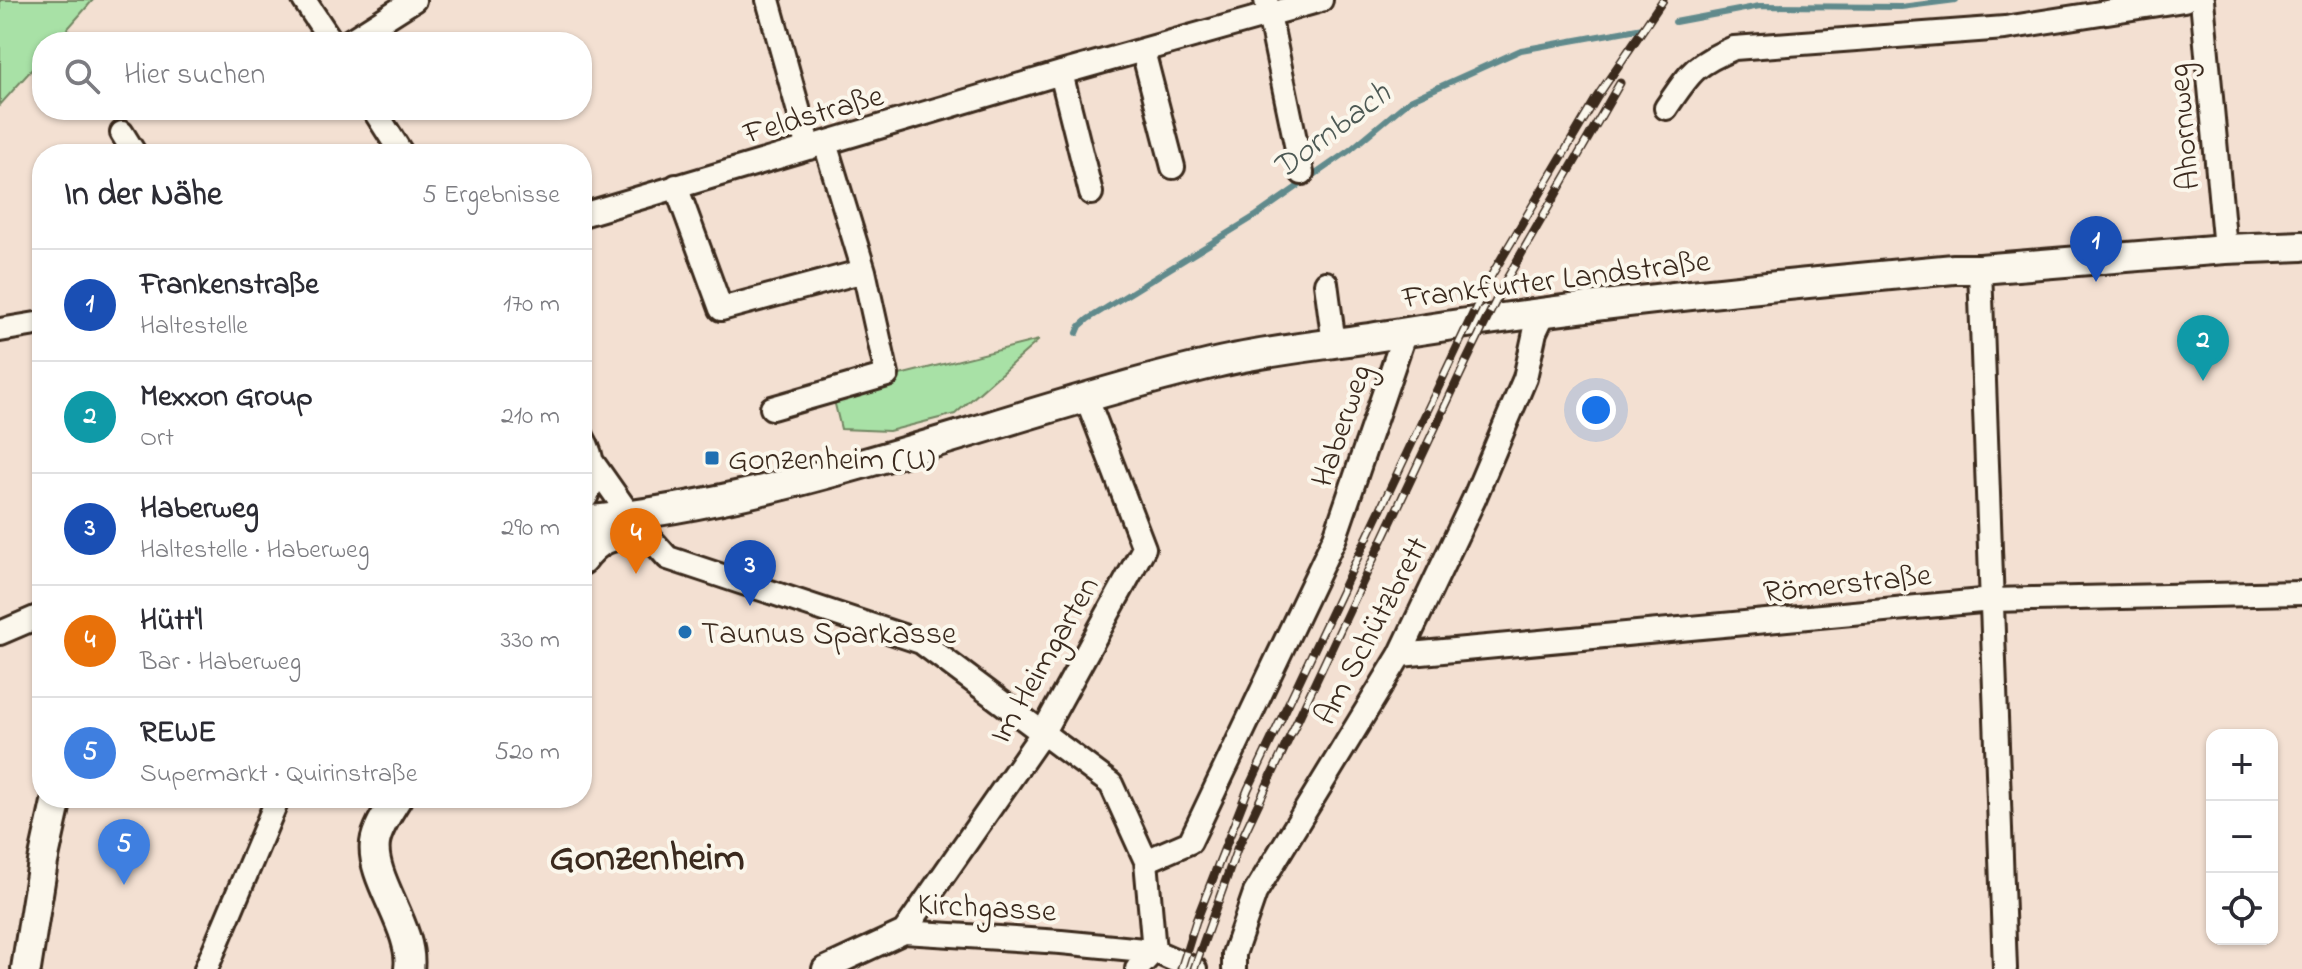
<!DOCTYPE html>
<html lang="de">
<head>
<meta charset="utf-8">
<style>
	:root { --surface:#fff; --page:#f2f2f3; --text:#2b2b33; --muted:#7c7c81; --line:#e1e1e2; --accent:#ea580c }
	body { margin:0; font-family:"Indie Flower",sans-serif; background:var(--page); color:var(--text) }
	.controls { position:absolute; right:24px; bottom:24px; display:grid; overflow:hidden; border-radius:16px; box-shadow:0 2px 6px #0004 }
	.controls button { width:72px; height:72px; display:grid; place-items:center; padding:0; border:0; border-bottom:2px solid var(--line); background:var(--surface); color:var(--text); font:40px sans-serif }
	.you { position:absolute; left:1596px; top:410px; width:28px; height:28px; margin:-20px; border:6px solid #fff; border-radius:50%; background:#1a73e8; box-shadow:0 0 0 12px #1a73e833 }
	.badge { display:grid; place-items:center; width:52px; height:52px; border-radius:50%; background:var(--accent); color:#fff; font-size:26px; font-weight:700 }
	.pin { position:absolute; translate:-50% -66px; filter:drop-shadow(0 2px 4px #0008) }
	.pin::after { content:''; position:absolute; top:42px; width:28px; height:24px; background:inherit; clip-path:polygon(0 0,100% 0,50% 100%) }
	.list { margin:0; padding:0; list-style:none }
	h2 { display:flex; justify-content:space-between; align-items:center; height:104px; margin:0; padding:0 32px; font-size:34px }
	h2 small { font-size:26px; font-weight:400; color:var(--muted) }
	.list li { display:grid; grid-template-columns:52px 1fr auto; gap:24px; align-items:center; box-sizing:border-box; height:112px; padding:0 32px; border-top:2px solid var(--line) }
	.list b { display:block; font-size:30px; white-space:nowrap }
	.list p { margin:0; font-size:26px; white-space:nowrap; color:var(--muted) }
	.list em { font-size:26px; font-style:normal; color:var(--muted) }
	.icon { flex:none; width:44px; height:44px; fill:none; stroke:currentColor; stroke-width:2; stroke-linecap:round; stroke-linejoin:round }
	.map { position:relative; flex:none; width:2302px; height:969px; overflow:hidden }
	.search { position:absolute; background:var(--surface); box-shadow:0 2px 6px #0004; left:32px; top:32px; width:560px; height:88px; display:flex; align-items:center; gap:20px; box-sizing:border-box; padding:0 28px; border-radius:32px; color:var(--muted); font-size:30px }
	.panel { position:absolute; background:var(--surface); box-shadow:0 2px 6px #0004; left:32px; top:144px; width:560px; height:664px; border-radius:32px }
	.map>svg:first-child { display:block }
	.green { fill:#a8e1a6; stroke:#728662; stroke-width:2 }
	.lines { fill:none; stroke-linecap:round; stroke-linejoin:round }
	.stream { stroke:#618a8c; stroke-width:6 }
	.minor-casing { stroke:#3b2a1e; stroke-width:28 }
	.tertiary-casing { stroke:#3b2a1e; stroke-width:34 }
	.minor { stroke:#fbf7ec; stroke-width:22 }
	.tertiary { stroke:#fbf7ec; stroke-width:28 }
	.rail-casing { stroke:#3b2a1e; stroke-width:9 }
	.rail { stroke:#fbf7ec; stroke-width:6; stroke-dasharray:18; stroke-linecap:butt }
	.poi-dot { fill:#1f6fb2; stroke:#fbf7ec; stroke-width:3 }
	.labels { text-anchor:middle; stroke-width:8; stroke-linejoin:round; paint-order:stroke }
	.street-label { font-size:32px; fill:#3b2a1e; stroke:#fbf7ec }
	.poi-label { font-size:32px; fill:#3b2a1e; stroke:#fbf7ec; text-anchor:start }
	.water-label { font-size:34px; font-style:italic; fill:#4e5a55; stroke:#fbf7ec }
	.district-label { font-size:40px; font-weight:bold; fill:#3b2a1e; stroke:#fbf7ec }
</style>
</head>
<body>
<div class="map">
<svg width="2302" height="969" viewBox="0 0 2302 969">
	<rect width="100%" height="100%" fill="#f3e0d2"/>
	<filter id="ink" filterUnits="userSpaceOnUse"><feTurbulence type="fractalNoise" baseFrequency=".0125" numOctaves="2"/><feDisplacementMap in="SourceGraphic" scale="16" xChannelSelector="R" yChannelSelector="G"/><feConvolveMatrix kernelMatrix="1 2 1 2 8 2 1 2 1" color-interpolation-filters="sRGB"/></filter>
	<g filter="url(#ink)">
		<!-- green -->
		<path class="green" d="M0,0H93L56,42H42V58L0,105Z
			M1039,340L955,414L889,431L841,429L832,392Z"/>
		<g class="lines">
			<!-- stream -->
			<path class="stream" d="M1675,22L1760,6L1901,7L1956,0
				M1077,333L1080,326L1088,319L1257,215L1350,150L1410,100L1521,50L1643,28"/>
			<!-- minor casing -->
			<g class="minor-casing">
				<path id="minor" d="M304,0L332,42
					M768,0L809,148
					M1266,0L1302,173
					M2202,0L2225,249
					M348,42L414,0
					M1143,51L1173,167
					M1061,73L1091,193
					M1666,108C1690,73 1693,65 1734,48L2005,28L2184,0
					M374,110L402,154
					M122,133L135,154
					M676,186L721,309L864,271
					M582,215L1061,73L1321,0
					M1980,269L2005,969
					M1326,283L1334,344
					M0,330L42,323
					M772,408L887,375L864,271L825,143
					M582,436C595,458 597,482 582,503
					M593,463L631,517L668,558L921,642L1111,784L1146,861L1154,951
					M0,633L42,615
					M1400,655L1992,600L2302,593
					M1146,861L1190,842L1335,537L1405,332
					M904,932L1043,732L1144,548L1087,399
					M206,969L278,798
					M824,969L904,932L1061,942L1154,951L1195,969
					M1137,969L1154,951
					M1234,969V954L1255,893L1400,655L1474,499L1525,378L1535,332L1545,311"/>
			</g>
			<!-- tertiary casing -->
			<g class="tertiary-casing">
				<path id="tertiary" d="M582,521C801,500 1003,413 1215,363C1269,350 1327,345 1382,336C1572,305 1762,287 1954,269H1980L2225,249L2302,246
					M582,560C600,536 611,536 639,533
					M397,798C389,811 377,828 375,843C370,879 415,930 409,969
					M26,969L43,862L57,798"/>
			</g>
			<!-- minor -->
			<use href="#minor" class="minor"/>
			<!-- tertiary -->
			<use href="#tertiary" class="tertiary"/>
			<!-- rail casing -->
			<g class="rail-casing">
				<path id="rail" d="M1181,969L1196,921L1248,789L1490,278L1597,97L1663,0
					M1194,969L1237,849L1466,362L1505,282L1620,83"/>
			</g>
			<!-- rail -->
			<use href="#rail" class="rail"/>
		</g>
	</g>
	<!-- markers -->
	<g class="poi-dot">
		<rect x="704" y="450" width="16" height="16" rx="4"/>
		<circle cx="685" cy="632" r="8"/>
	</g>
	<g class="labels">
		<!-- street labels -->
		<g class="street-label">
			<text transform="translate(813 113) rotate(-16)" y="11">Feldstraße</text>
			<text transform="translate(2182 127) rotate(-95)" y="11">Ahornweg</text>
			<text transform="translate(1556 278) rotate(-7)" y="11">Frankfurter Landstraße</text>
			<text transform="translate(1340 425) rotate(-71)" y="11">Haberweg</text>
			<text transform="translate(1847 582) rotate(-6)" y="11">Römerstraße</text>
			<text transform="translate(1370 630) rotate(-62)" y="11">Am Schützbrett</text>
			<text transform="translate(1043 659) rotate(-60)" y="11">Im Heimgarten</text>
			<text transform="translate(987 906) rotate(3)" y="11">Kirchgasse</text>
		</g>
		<!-- poi labels -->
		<g class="poi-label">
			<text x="728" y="469">Gonzenheim (U)</text>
			<text x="701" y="643">Taunus Sparkasse</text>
		</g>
		<!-- water labels -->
		<g class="water-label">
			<text transform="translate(1330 129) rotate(-37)" y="12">Dornbach</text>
		</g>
		<!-- district labels -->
		<g class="district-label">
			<text x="647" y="869">Gonzenheim</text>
		</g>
	</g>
</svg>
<div class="controls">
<button>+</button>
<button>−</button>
<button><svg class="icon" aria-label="locate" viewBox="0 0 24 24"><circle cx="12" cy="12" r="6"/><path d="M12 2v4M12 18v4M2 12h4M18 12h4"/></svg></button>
</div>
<div class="you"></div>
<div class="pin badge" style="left:2096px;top:282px;background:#1a4fb4">1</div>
<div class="pin badge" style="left:2203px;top:381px;background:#0f9aa8">2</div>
<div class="pin badge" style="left:750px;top:606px;background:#1a4fb4">3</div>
<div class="pin badge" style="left:636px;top:574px;background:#e8710a">4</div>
<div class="pin badge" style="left:124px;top:885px;background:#3f7fe0">5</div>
<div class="search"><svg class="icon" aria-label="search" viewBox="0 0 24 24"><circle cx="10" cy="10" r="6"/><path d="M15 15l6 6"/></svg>Hier suchen</div>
<section class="panel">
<h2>In der Nähe<small>5 Ergebnisse</small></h2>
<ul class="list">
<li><span class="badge" style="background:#1a4fb4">1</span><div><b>Frankenstraße</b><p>Haltestelle</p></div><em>170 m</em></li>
<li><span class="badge" style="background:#0f9aa8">2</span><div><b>Mexxon Group</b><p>Ort</p></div><em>210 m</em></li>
<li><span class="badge" style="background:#1a4fb4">3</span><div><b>Haberweg</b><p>Haltestelle · Haberweg</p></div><em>290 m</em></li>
<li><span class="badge" style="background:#e8710a">4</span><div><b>Hütt'l</b><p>Bar · Haberweg</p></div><em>330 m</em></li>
<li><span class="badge" style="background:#3f7fe0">5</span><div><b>REWE</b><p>Supermarkt · Quirinstraße</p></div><em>520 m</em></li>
</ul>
</section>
</div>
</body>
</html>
